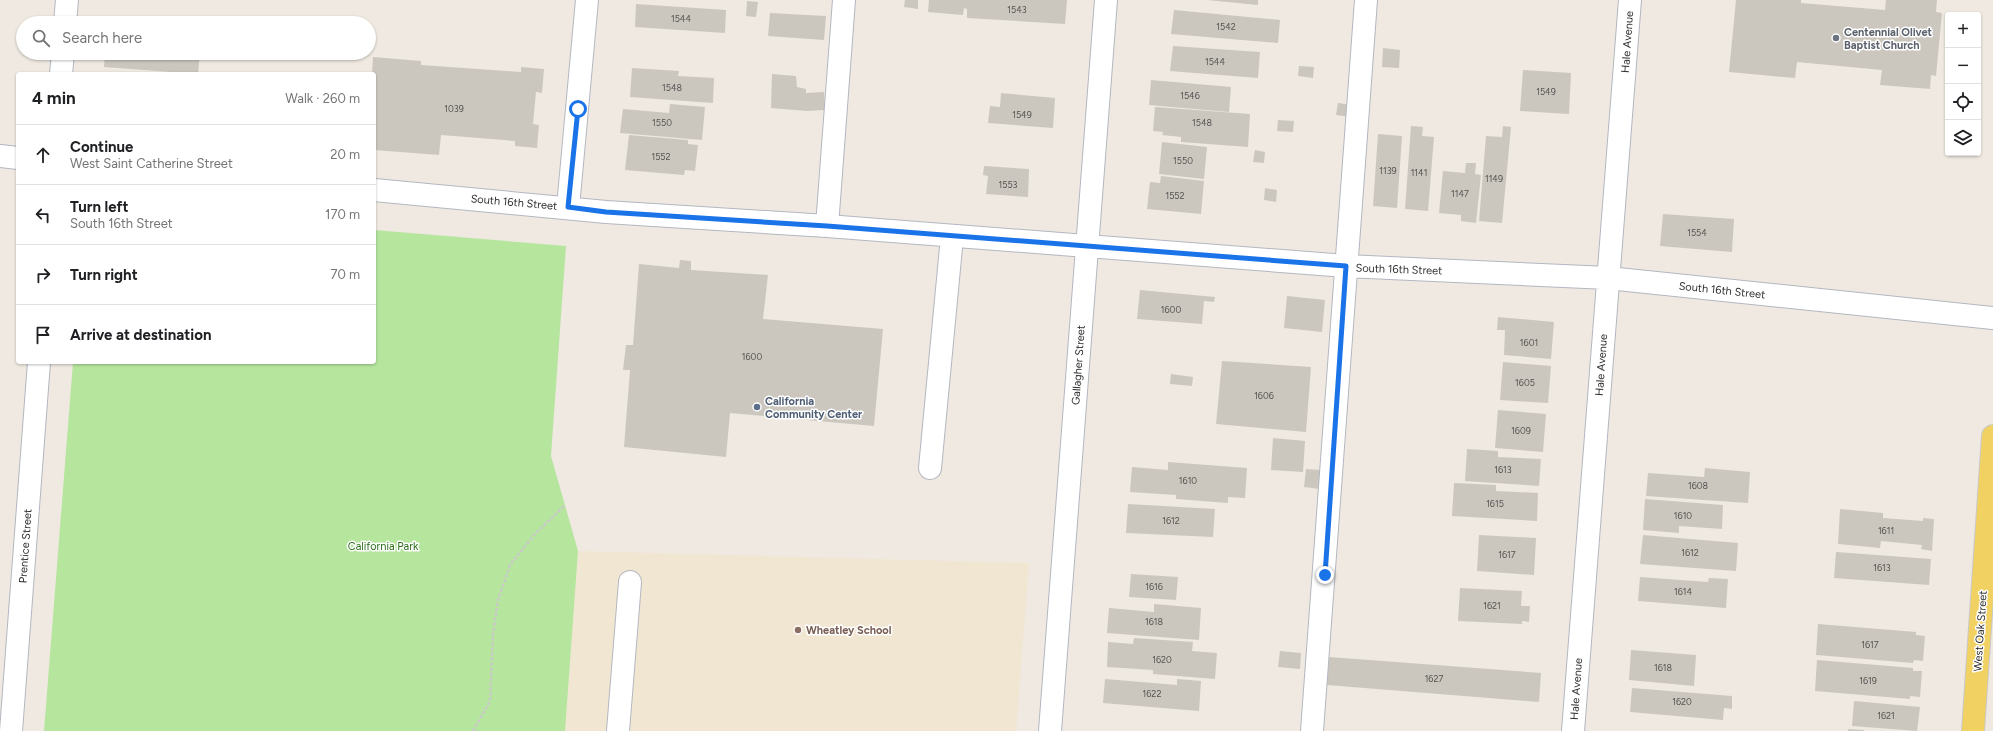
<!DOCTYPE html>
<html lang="en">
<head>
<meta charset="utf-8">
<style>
	:root { --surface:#fff; --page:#f2f2f2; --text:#202124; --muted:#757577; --line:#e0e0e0 }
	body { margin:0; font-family:Figtree,sans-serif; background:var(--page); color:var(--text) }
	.controls { position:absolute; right:12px; top:12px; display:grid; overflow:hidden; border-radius:4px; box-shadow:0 1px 3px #0004 }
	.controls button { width:36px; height:36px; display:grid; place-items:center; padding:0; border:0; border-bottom:1px solid var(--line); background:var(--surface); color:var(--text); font:20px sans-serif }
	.stop { position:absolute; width:12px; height:12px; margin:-9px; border:3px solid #1a73e8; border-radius:50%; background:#fff }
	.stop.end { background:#1a73e8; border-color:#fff; box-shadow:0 1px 4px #0008 }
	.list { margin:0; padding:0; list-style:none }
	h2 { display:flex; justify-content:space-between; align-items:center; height:52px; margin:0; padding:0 16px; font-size:17px }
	h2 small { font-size:13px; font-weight:400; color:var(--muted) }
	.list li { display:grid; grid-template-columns:26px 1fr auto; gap:12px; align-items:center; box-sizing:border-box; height:60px; padding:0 16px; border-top:1px solid var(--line) }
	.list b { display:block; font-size:15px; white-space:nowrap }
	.list p { margin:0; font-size:13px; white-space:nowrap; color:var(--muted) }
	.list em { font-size:13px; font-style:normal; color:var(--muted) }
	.icon { flex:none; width:22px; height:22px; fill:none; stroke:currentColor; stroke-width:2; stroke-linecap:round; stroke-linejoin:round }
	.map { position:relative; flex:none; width:1993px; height:731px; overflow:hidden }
	.search { position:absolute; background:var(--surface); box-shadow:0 1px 3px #0004; left:16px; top:16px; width:360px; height:44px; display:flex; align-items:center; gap:10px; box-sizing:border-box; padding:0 14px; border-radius:22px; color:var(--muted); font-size:15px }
	.panel { position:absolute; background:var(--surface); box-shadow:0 1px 3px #0004; left:16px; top:72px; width:360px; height:292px; border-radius:4px }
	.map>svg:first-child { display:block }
	.education { fill:#f0e6d1 }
	.green { fill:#b6e59e }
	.building { fill:#cbc7bf }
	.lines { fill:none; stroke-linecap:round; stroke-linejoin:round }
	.minor-casing { stroke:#b4b7c1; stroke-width:24 }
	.major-casing { stroke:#c9c9c9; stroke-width:24 }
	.path { stroke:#c9c9c9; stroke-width:2.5; stroke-dasharray:3 2; stroke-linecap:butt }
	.minor { stroke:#fff; stroke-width:22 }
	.major { stroke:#f2d163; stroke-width:22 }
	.route { stroke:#1a73e8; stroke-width:5 }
	.worship-dot { fill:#6b7280; stroke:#fff; stroke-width:1.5 }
	.service-dot { fill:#5c6f8a; stroke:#fff; stroke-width:1.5 }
	.education-dot { fill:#8d6e63; stroke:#fff; stroke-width:1.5 }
	.labels { text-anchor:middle; stroke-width:3; stroke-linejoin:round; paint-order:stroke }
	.number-label { font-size:9px; fill:#555452 }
	.worship-label { font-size:11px; font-weight:bold; fill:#5b616d; stroke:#fff; text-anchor:start }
	.street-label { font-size:11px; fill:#2e2e2e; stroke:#fff }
	.service-label { font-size:11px; font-weight:bold; fill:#4e5e75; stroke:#fff; text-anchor:start }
	.park-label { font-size:11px; fill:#2c6e1b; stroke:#fff }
	.education-label { font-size:11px; font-weight:bold; fill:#785e54; stroke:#fff; text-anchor:start }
</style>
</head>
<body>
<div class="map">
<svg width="1993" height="731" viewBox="0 0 1993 731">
	<rect width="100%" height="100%" fill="#efe9e1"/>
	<!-- education -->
	<path class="education" d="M578,551L1029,563L1016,731H565Z"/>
	<!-- green -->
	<path class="green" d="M374,230L566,246L551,456L578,551L565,731H44L73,362H374Z"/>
	<!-- building -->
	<path class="building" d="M905,0H918V9L904,7Z
		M929,0H1067L1065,24L967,18V9L964,8L963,15L928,12Z
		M1207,0H1258V5Z
		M1736,0H1801V3L1885,10L1886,0H1937L1936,12L1942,13L1936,76L1931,75L1930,89L1880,85L1882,70L1797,62L1795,78L1729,72Z
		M747,1L758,2L756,17L746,16Z
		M636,4L726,10L725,33L635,27Z
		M1174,10L1280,20L1278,43L1171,34Z
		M770,13L826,16L824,40L768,36Z
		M1173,46L1260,52L1258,78L1170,71Z
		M1383,48L1400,50L1399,68L1382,67Z
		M105,53H200L198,74L104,67Z
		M373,57L421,61V65L521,72V67L544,69L542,93L536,92L533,124L539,125L537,148L515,146V141L441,135L439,155L374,150V74H372Z
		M1299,66L1314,67L1313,78L1298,76Z
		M632,68L679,71L678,76L714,78L713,103L630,97Z
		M1523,70L1571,73L1569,114L1520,111Z
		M772,74L796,76L797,87L806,89V93L824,92L825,110L807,111L771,108Z
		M1151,80L1231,87L1229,112L1149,105Z
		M1001,93L1055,98L1053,128L988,123L990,106L1000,107Z
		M1338,103L1352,105L1351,117L1336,115Z
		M670,104L705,107L702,140L620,133L623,109L669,113Z
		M1155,107L1250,114L1248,147L1181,142V137L1162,135L1163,132L1153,131Z
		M1278,120L1294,121L1293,132L1277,131Z
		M1411,126L1423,127L1422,136L1434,137L1428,211L1405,209Z
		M1503,126L1511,127L1502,223L1479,221L1486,136L1502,137Z
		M1378,134L1402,136L1397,208L1373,206Z
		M629,135L688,140V144L698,145L695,171L685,170L684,175L625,170Z
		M1162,142L1207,147L1204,179L1159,174Z
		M1255,150L1265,152L1264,163L1253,162Z
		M1466,163H1476L1475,174L1481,175L1476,223L1461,221V215L1439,213L1443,171L1465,173Z
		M984,166L1029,169L1028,197L986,194L988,176L983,175Z
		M1161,176L1204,181L1201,214L1147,209L1150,182L1160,183Z
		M1265,188L1277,190L1276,202L1264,200Z
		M1663,214L1734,219L1732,252L1660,246Z
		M680,260L691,261V270L768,275L763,319L883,329L874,426L730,413L726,457L624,447L630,370H623L626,345H633L639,264L679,268Z
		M1140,290L1215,297L1214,302L1204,301L1202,324L1137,319Z
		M1287,296L1325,300L1322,332L1284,328Z
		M1498,317L1554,322L1551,359L1504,355L1505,330H1497Z
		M1222,361L1311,367L1306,432L1216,424Z
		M1503,362L1551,366L1548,403L1500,400Z
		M1171,374L1193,377L1192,386L1170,384Z
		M1498,410L1546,414L1543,452L1495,448Z
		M1273,438L1305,441L1303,472L1271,470Z
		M1467,449L1498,451V457L1541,459L1539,486L1465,481Z
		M1168,462L1247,468L1245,498L1228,497V503L1176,499V495L1130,492L1132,467L1168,470Z
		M1705,468L1750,472L1748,503L1646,496L1648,473L1704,477Z
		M1306,469L1321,470L1320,489L1304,487Z
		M1454,483L1496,485V491L1538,493L1537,521L1452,516Z
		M1645,499L1723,505L1722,529L1679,526V533L1643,530Z
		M1128,504L1215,509L1213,537L1126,533Z
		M1840,509L1883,513V518L1923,521V518L1934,519L1932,551L1921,549L1922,545L1881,541L1880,548L1838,544Z
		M1479,535L1536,538L1534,575L1477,571Z
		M1643,535L1738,543L1736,571L1640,564Z
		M1836,552L1931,559L1929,585L1834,578Z
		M1131,574L1178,577L1176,600L1129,597Z
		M1640,577L1708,582L1709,578L1728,579L1726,608L1638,601Z
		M1460,588L1522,591L1521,606H1530L1529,622L1522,621V624L1458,621Z
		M1154,604L1201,608L1199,640L1107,633L1109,608L1154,612Z
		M1818,624L1916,632V635L1925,636L1923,661L1914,660L1913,663L1816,655Z
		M1134,638L1193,642L1192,651L1217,653L1215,679L1153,674V670L1107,667L1108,642L1133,644Z
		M1631,650L1696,655L1694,686L1629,680Z
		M1280,651L1301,653L1300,669L1278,667Z
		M1329,657L1541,673L1539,702L1327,685Z
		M1817,660L1913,668V671H1922L1920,697L1910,696V699L1815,691Z
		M1105,679L1177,685V679L1201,681L1199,711L1103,703Z
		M1632,688L1732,696V709L1724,708L1723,720L1630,712Z
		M1854,701L1920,707L1917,731L1852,726Z
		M1848,729L1864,730V731H1848Z"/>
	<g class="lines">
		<!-- minor casing -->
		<g class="minor-casing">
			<path id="minor" d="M65,23L67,0
				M61,74L63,53
				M0,156L18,158
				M374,190L606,212L827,226L1346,266L1608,278L1993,318
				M568,207L587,0
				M827,226L844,0
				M930,468L952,237
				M11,731L39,362
				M618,731L630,582
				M1050,731L1106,0
				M1312,731L1366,0
				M1573,731L1630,0"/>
		</g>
		<!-- major casing -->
		<g class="major-casing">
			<path id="major" d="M1973,731L1993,436"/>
		</g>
		<!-- path -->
		<path class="path" d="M473,731L490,701L493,634L498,600L510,565L534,535L565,505"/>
		<!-- minor -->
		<use href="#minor" class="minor"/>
		<!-- major -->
		<use href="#major" class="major"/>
	</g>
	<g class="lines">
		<!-- route -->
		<path class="route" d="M578,109L568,207L606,212L827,226L1346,266L1325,575"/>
	</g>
	<!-- markers -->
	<circle class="worship-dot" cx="1836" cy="38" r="4"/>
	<circle class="service-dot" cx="757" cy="407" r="4"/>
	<circle class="education-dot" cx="798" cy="630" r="4"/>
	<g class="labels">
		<!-- number labels -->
		<g class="number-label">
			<text x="1017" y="13">1543</text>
			<text x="681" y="22">1544</text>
			<text x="1226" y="30">1542</text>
			<text x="1215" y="65">1544</text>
			<text x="672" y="91">1548</text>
			<text x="1546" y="95">1549</text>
			<text x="1190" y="99">1546</text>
			<text x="454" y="112">1039</text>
			<text x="1022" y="118">1549</text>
			<text x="662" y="126">1550</text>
			<text x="1202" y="126">1548</text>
			<text x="661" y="160">1552</text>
			<text x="1183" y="164">1550</text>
			<text x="1388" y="174">1139</text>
			<text x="1419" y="176">1141</text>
			<text x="1494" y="182">1149</text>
			<text x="1008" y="188">1553</text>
			<text x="1460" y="197">1147</text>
			<text x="1175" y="199">1552</text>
			<text x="1697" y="236">1554</text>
			<text x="1171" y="313">1600</text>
			<text x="1529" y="346">1601</text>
			<text x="752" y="360">1600</text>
			<text x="1525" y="386">1605</text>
			<text x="1264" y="399">1606</text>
			<text x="1521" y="434">1609</text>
			<text x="1503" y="473">1613</text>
			<text x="1188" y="484">1610</text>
			<text x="1698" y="489">1608</text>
			<text x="1495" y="507">1615</text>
			<text x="1683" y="519">1610</text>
			<text x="1171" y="524">1612</text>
			<text x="1886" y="534">1611</text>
			<text x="1690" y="556">1612</text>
			<text x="1507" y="558">1617</text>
			<text x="1882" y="571">1613</text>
			<text x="1154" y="590">1616</text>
			<text x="1683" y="595">1614</text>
			<text x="1492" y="609">1621</text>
			<text x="1154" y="625">1618</text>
			<text x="1870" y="648">1617</text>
			<text x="1162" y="663">1620</text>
			<text x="1663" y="671">1618</text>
			<text x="1434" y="682">1627</text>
			<text x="1868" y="684">1619</text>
			<text x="1152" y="697">1622</text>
			<text x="1682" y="705">1620</text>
			<text x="1886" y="719">1621</text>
		</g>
		<!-- worship labels -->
		<g class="worship-label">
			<text x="1844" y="36">Centennial Olivet<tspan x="1844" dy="13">Baptist Church</tspan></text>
		</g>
		<!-- street labels -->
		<g class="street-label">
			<text transform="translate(1627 42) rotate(-86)" y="4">Hale Avenue</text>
			<text transform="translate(514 202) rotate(5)" y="4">South 16th Street</text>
			<text transform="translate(1399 269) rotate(2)" y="4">South 16th Street</text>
			<text transform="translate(1722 290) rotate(6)" y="4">South 16th Street</text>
			<text transform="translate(1078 365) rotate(-86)" y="4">Gallagher Street</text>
			<text transform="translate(1601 365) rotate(-86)" y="4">Hale Avenue</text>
			<text transform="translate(25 546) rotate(-86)" y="4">Prentice Street</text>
			<text transform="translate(1980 631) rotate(-86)" y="4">West Oak Street</text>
			<text transform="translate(1576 689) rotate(-86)" y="4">Hale Avenue</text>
		</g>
		<!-- service labels -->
		<g class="service-label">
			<text x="765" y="405">California<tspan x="765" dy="13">Community Center</tspan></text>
		</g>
		<!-- park labels -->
		<g class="park-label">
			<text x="383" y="550">California Park</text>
		</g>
		<!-- education labels -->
		<g class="education-label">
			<text x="806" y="634">Wheatley School</text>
		</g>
	</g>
</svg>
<div class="controls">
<button>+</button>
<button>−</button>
<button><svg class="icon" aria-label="locate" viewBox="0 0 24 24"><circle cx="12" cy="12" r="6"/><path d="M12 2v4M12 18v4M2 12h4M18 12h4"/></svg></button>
<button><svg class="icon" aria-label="layers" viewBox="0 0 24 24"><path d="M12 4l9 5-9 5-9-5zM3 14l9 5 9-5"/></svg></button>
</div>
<div class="stop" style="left:578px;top:109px"></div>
<div class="stop end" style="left:1325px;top:575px"></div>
<div class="search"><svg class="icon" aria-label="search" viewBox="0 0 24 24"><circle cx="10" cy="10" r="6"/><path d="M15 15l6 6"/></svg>Search here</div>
<section class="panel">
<h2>4 min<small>Walk · 260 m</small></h2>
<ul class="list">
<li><svg class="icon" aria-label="ahead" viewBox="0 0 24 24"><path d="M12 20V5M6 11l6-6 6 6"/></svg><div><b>Continue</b><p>West Saint Catherine Street</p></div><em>20 m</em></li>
<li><svg class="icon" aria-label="left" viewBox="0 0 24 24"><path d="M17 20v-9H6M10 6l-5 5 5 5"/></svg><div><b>Turn left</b><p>South 16th Street</p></div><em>170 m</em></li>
<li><svg class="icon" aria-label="right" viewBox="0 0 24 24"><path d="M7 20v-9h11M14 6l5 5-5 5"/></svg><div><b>Turn right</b></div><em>70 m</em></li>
<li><svg class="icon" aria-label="arrive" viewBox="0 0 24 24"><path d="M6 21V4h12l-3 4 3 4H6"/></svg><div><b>Arrive at destination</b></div></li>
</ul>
</section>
</div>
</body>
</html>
